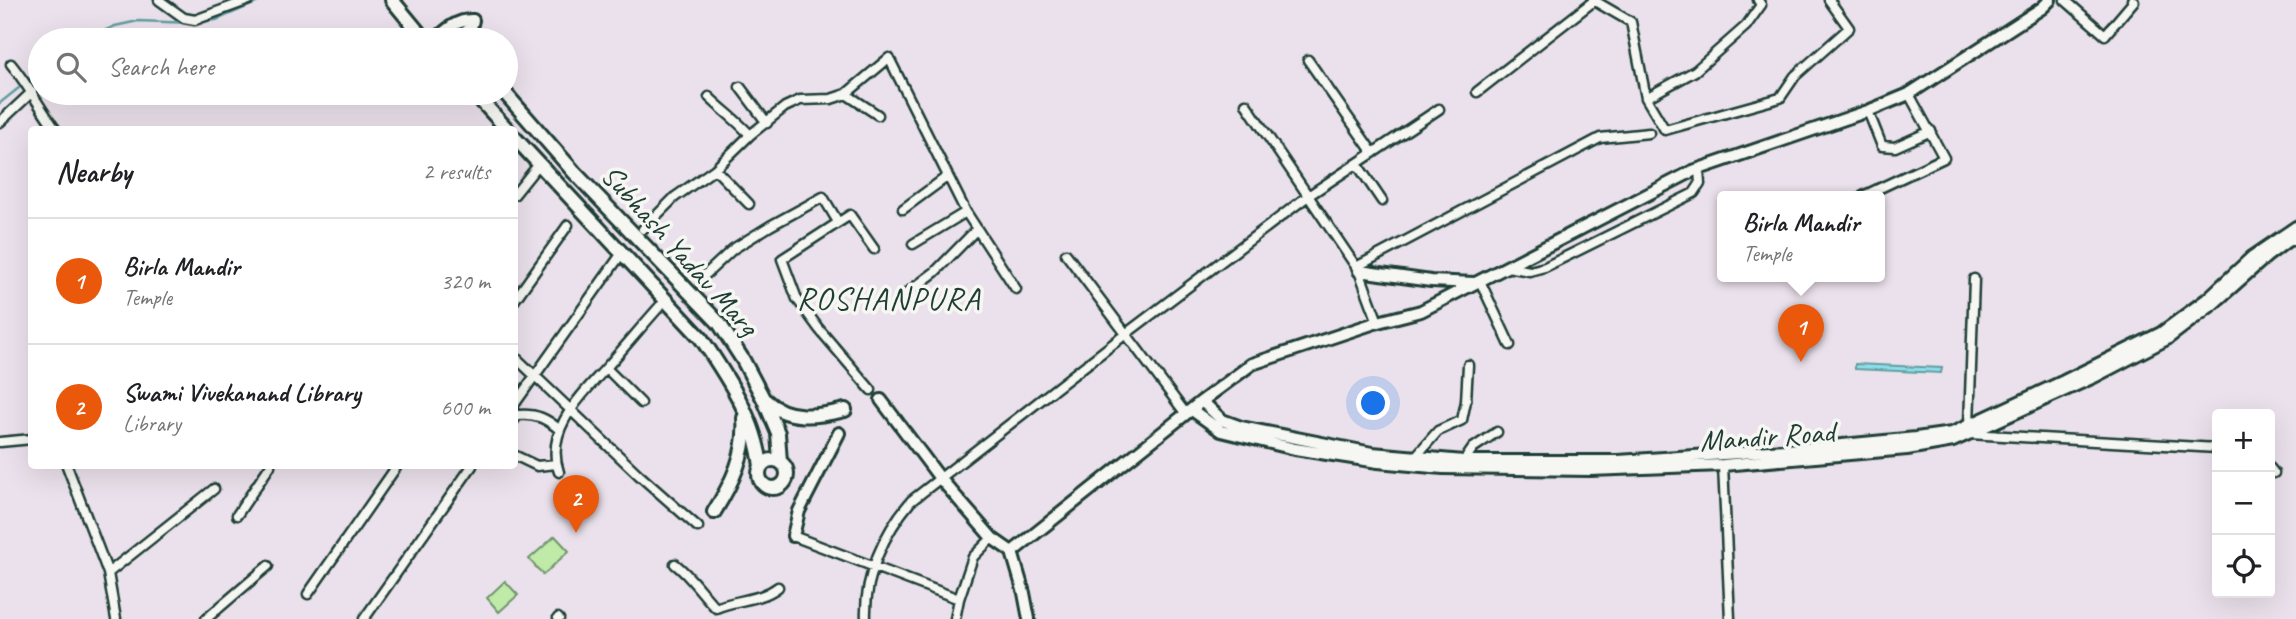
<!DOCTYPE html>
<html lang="en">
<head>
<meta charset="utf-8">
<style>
	:root { --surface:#fff; --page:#f6f6f6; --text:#202124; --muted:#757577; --line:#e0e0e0; --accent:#ea580c }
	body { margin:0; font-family:Caveat,sans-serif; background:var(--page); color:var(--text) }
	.controls { position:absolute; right:21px; bottom:21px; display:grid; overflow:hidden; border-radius:7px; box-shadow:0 7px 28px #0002 }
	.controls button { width:63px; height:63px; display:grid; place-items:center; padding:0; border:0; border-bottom:2px solid var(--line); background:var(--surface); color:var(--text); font:35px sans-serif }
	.you { position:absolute; left:1374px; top:404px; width:24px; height:24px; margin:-18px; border:5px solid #fff; border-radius:50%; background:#1a73e8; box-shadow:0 0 0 10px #1a73e833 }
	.badge { display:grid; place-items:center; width:46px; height:46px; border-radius:50%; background:var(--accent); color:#fff; font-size:23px; font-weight:700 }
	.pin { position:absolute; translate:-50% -58px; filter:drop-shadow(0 2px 4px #0008) }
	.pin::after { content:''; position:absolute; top:37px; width:24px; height:21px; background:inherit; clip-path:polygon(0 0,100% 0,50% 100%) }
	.popup { position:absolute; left:1717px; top:191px; width:168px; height:91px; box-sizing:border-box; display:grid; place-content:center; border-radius:7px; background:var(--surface); filter:drop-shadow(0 2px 5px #0005); font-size:23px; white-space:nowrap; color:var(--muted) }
	.popup b { font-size:26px; color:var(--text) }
	.popup::after { content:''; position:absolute; left:50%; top:100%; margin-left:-14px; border:14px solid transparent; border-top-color:var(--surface) }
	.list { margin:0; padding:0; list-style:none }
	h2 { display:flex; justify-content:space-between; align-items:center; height:91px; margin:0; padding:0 28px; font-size:30px }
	h2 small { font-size:23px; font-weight:400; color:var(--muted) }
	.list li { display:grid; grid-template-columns:46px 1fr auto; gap:21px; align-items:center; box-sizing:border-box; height:126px; padding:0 28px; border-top:2px solid var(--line) }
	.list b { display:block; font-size:26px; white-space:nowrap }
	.list p { margin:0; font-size:23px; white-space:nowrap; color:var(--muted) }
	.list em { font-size:23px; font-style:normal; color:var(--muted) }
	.icon { flex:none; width:38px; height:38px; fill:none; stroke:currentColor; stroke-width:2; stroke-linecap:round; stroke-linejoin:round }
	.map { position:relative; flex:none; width:2296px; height:619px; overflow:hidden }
	.search { position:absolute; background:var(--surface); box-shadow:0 7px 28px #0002; left:28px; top:28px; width:490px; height:77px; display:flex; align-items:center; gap:18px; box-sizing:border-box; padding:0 24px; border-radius:38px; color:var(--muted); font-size:26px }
	.panel { position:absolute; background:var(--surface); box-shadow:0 7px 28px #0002; left:28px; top:126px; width:490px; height:343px; border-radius:7px }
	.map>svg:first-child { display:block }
	.green { fill:#bfeaa7; stroke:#6f946e; stroke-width:2 }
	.water { fill:#8fdfe9; stroke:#629ea1; stroke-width:2 }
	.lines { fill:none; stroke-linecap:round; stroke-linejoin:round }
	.stream { stroke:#629ea1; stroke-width:2.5 }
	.street-casing { stroke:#1f3d34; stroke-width:13 }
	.secondary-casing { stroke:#1f3d34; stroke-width:16 }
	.primary-casing { stroke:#1f3d34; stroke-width:18 }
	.street { stroke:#f6f6f2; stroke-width:8 }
	.secondary { stroke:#f6f6f2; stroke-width:10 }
	.primary { stroke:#f6f6f2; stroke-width:12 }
	.labels { text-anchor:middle; stroke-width:7; stroke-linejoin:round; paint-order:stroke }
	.street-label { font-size:30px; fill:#1f3d34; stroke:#f6f6f2 }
	.neighbourhood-label { font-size:32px; letter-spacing:2px; fill:#1f3d34; stroke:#f6f6f2 }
</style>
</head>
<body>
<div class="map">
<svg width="2296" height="619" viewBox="0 0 2296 619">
	<rect width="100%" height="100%" fill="#ebe1ec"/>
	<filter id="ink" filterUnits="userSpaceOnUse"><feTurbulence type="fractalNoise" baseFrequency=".0143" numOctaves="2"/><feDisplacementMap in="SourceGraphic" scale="14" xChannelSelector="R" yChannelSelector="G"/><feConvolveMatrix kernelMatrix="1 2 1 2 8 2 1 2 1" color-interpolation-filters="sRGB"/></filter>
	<g filter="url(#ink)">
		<!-- green -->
		<path class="green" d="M555,536L569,551L543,575L529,559Z
			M505,581L518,595L499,612L487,598Z"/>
		<!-- water -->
		<path class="water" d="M1855,364L1942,368L1941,373L1855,369Z"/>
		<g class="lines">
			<!-- stream -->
			<path class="stream" d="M199,22L216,20L263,0
				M84,40L115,26L138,21L192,23
				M0,103L40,71"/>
			<!-- street casing -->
			<g class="street-casing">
				<path id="street" d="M159,0L184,18L195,20L249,0
					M1593,0L1631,22L1646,98L1665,130L1780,98L1795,76L1849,28L1829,0
					M2065,0L2105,35L2134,1L2132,0
					M1308,60L1373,153
					M11,64C28,85 40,108 56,130
					M740,87L767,123
					M1477,92L1595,0
					M846,94L878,115
					M709,97C723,111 737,120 750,135
					M1646,98L1695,71L1746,26L1761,5L1758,0
					M1246,104L1359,271L1378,322
					M1868,111L1882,146L1895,147L1931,131
					M0,122L32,92
					M1357,164L1382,201
					M715,169L749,204
					M514,195L539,164
					M1863,196L1944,158L1909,94
					M903,209L948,176
					M643,229L675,197L715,169L750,135L785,107L800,100L831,99L846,94L889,58L966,212L1016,289
					M913,244L966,212
					M1066,254L1186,414
					M1356,267L1600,138L1649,133
					M1507,267L1530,271L1545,267L1694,193L1700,184L1699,169
					M704,276L733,249L770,226L823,197L838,222
					M1480,281L1510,345
					M907,293L935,272L976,230
					M514,301L568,225
					M514,356L639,475L698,527
					M606,368L641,403
					M871,390L819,329L797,299L782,259L850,215L874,249
					M514,405L622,253
					M514,420L518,415C536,413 547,419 560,430
					M1969,425L1974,279
					M1969,434L2217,448
					M0,442L32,439
					M514,455L537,466L556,464
					M1416,456L1438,431L1462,420L1466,401L1468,365
					M1464,461L1473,448L1497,432
					M1723,465L1730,619
					M67,466L108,573L116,619
					M2270,468L2274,473
					M559,472C544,430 581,396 606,368C624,348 642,326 660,306
					M237,515L270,466
					M793,536L959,599
					M675,564C691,576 701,593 716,608C737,599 760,601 778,587
					M108,573L214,489
					M308,594L397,466
					M558,618L559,619
					M206,619L268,566
					M364,619L472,466
					M866,619C864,576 884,533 911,501L1127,333L1308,196L1439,109
					M955,619L959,599L973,557L992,538"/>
			</g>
			<!-- secondary casing -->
			<g class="secondary-casing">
				<path id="secondary" d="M435,40C446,30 457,19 473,20L471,28L457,38
					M1359,271L1431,281L1474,283
					M881,400L939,477L992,538L1012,552L1024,593L1029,619
					M1202,401L1222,420L1241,427L1372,453L1464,461H1618L1800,449L1916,438L1952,433L2064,381L2161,333L2207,299L2252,257L2296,227
					M1192,410L1221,431L1295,449L1378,462L1443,468L1590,470L1723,465L1907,449L1953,441L2094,377L2167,339L2213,304L2267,256L2287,241L2296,238
					M793,536L799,511L839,433
					M1012,552L1202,401L1252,364L1378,322L1421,311L1693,171L1868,111L1909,94L2042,8L2050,0"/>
			</g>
			<!-- primary casing -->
			<g class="primary-casing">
				<path id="primary" d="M392,0L425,40
					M457,38L459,40
					M474,93L508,130
					M505,93L574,172L719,323L743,360L764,400L778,433L780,462
					M514,137L701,338C727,377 756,419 761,467
					M765,400C787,421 817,417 845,410
					M759 474a14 14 0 1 1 28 0a14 14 0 1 1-28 0Z
					M714,512C732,483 747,453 744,418"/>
			</g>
			<!-- street -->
			<use href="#street" class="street"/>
			<!-- secondary -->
			<use href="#secondary" class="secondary"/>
			<!-- primary -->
			<use href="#primary" class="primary"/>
		</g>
	</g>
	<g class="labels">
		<!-- street labels -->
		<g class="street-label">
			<text transform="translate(680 250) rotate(48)" y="10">Subhash Yadav Marg</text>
			<text transform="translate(1767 436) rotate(-4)" y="10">Mandir Road</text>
		</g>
		<!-- neighbourhood labels -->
		<g class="neighbourhood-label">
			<text x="889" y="309">ROSHANPURA</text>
		</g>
	</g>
</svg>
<div class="controls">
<button>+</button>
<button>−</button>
<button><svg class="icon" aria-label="locate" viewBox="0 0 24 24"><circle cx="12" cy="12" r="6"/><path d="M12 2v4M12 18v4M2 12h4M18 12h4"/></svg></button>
</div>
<div class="you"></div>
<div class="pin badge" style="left:1801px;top:362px">1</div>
<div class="popup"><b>Birla Mandir</b>Temple</div>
<div class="pin badge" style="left:576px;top:533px">2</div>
<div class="search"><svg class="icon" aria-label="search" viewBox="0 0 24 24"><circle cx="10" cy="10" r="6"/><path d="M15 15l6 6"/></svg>Search here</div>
<section class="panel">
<h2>Nearby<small>2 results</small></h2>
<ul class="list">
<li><span class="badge">1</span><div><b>Birla Mandir</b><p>Temple</p></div><em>320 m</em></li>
<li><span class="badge">2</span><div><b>Swami Vivekanand Library</b><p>Library</p></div><em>600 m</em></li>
</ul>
</section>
</div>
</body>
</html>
